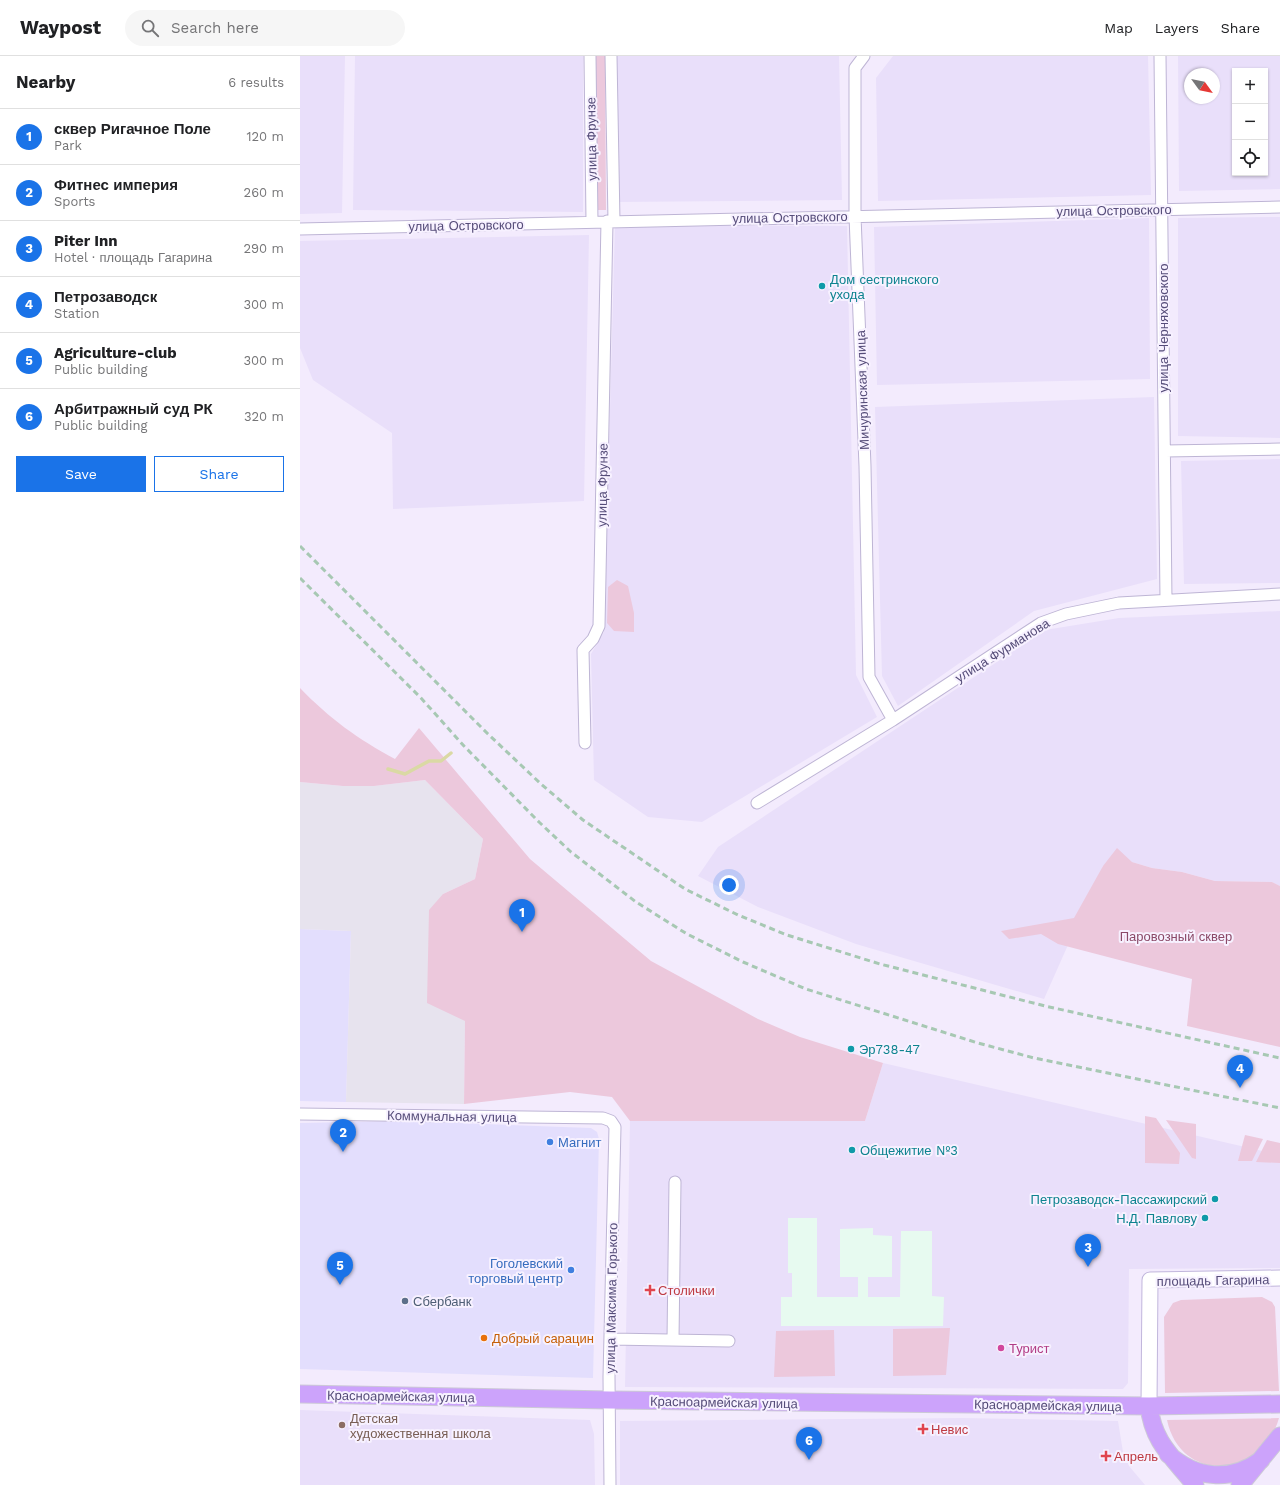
<!DOCTYPE html>
<html lang="en">
<head>
<meta charset="utf-8">
<style>
	:root { --surface:#fff; --page:#f6f6f6; --text:#202124; --muted:#757577; --line:#e0e0e0; --accent:#1a73e8 }
	body { margin:0; font-family:"Work Sans",sans-serif; background:var(--page); color:var(--text) }
	.controls { position:absolute; right:12px; top:12px; display:grid; overflow:hidden; border-radius:0px; box-shadow:0 1px 3px #0004 }
	.controls button { width:36px; height:36px; display:grid; place-items:center; padding:0; border:0; border-bottom:1px solid var(--line); background:var(--surface); color:var(--text); font:20px sans-serif }
	.compass { position:absolute; left:884px; top:12px; width:36px; height:36px; border-radius:50%; background:var(--surface); box-shadow:0 1px 3px #0004; rotate:123deg }
	.you { position:absolute; left:429px; top:829px; width:14px; height:14px; margin:-10px; border:3px solid #fff; border-radius:50%; background:#1a73e8; box-shadow:0 0 0 6px #1a73e833 }
	.badge { display:grid; place-items:center; width:26px; height:26px; border-radius:50%; background:var(--accent); color:#fff; font-size:13px; font-weight:700 }
	.pin { position:absolute; translate:-50% -33px; filter:drop-shadow(0 1px 2px #0008) }
	.pin::after { content:''; position:absolute; top:21px; width:14px; height:12px; background:inherit; clip-path:polygon(0 0,100% 0,50% 100%) }
	.list { margin:0; padding:0; list-style:none }
	h2 { display:flex; justify-content:space-between; align-items:center; height:52px; margin:0; padding:0 16px; font-size:17px }
	h2 small { font-size:13px; font-weight:400; color:var(--muted) }
	.list li { display:grid; grid-template-columns:26px 1fr auto; gap:12px; align-items:center; box-sizing:border-box; height:56px; padding:0 16px; border-top:1px solid var(--line) }
	.list b { display:block; font-size:15px; white-space:nowrap }
	.list p { margin:0; font-size:13px; white-space:nowrap; color:var(--muted) }
	.list em { font-size:13px; font-style:normal; color:var(--muted) }
	.actions { display:flex; gap:8px; padding:12px 16px }
	.actions a { flex:1; padding:9px 0; border:1px solid var(--accent); border-radius:0px; text-align:center; font-size:14px; color:var(--accent) }
	.actions .main { background:var(--accent); color:#fff }
	.icon { flex:none; width:22px; height:22px; fill:none; stroke:currentColor; stroke-width:2; stroke-linecap:round; stroke-linejoin:round }
	.map { position:relative; flex:none; width:980px; height:1429px; overflow:hidden }
	header { display:flex; align-items:center; gap:24px; box-sizing:border-box; height:56px; padding:0 20px; background:var(--surface); border-bottom:1px solid var(--line) }
	header strong { font-size:19px }
	nav { display:flex; gap:22px; margin-inline-start:auto; font-size:14px }
	.search { width:280px; height:36px; background:var(--page); display:flex; align-items:center; gap:10px; box-sizing:border-box; padding:0 14px; border-radius:22px; color:var(--muted); font-size:15px }
	main { display:flex }
	aside { flex:1; background:var(--surface) }
	.map>svg:first-child { display:block }
	.residential { fill:#e9dffa; fill-rule:evenodd }
	.commercial { fill:#e3defd }
	.industrial { fill:#e7e3ee }
	.education { fill:#e7faf0 }
	.green { fill:#ecc8dc }
	.lines { fill:none; stroke-linecap:round; stroke-linejoin:round }
	.stream { stroke:#dad9a4; stroke-width:3.5 }
	.street-casing { stroke:#beb5d5; stroke-width:13 }
	.secondary-casing { stroke:#c1b6dc; stroke-width:17 }
	.primary-casing { stroke:#ccc9d7; stroke-width:19 }
	.street { stroke:#fff; stroke-width:11 }
	.secondary { stroke:#fff; stroke-width:15 }
	.primary { stroke:#cca3fb; stroke-width:17 }
	.rail { stroke:#a7c8b3; stroke-width:3; stroke-dasharray:6 4; stroke-linecap:butt }
	.culture-dot { fill:#0f9aa8; stroke:#f7f1ff; stroke-width:1.5 }
	.shop-dot { fill:#3f7fe0; stroke:#f7f1ff; stroke-width:1.5 }
	.health-dot { fill:#e0444e; stroke:#f7f1ff; stroke-width:1.5 }
	.service-dot { fill:#5c6f8a; stroke:#f7f1ff; stroke-width:1.5 }
	.food-dot { fill:#e8710a; stroke:#f7f1ff; stroke-width:1.5 }
	.hotel-dot { fill:#d1479c; stroke:#f7f1ff; stroke-width:1.5 }
	.education-dot { fill:#8d6e63; stroke:#f7f1ff; stroke-width:1.5 }
	.labels { text-anchor:middle; stroke-width:4; stroke-linejoin:round; paint-order:stroke }
	.street-label { font-size:13px; fill:#554c79; stroke:#f7f1ff }
	.culture-label { font-size:13px; fill:#0d838f; stroke:#f7f1ff; text-anchor:start }
	.park-label { font-size:13px; fill:#8b4968; stroke:#f7f1ff }
	.shop-label { font-size:13px; fill:#366cbe; stroke:#f7f1ff; text-anchor:start }
	.health-label { font-size:13px; fill:#be3a42; stroke:#f7f1ff; text-anchor:start }
	.service-label { font-size:13px; fill:#4e5e75; stroke:#f7f1ff; text-anchor:start }
	.food-label { font-size:13px; fill:#c56008; stroke:#f7f1ff; text-anchor:start }
	.hotel-label { font-size:13px; fill:#b23c85; stroke:#f7f1ff; text-anchor:start }
	.education-label { font-size:13px; fill:#785e54; stroke:#f7f1ff; text-anchor:start }
</style>
</head>
<body>
<header>
<strong>Waypost</strong>
<div class="search"><svg class="icon" aria-label="search" viewBox="0 0 24 24"><circle cx="10" cy="10" r="6"/><path d="M15 15l6 6"/></svg>Search here</div>
<nav><a>Map</a><a>Layers</a><a>Share</a></nav>
</header>
<main>
<aside>
<h2>Nearby<small>6 results</small></h2>
<ul class="list">
<li><span class="badge">1</span><div><b>сквер Ригачное Поле</b><p>Park</p></div><em>120 m</em></li>
<li><span class="badge">2</span><div><b>Фитнес империя</b><p>Sports</p></div><em>260 m</em></li>
<li><span class="badge">3</span><div><b>Piter Inn</b><p>Hotel · площадь Гагарина</p></div><em>290 m</em></li>
<li><span class="badge">4</span><div><b>Петрозаводск</b><p>Station</p></div><em>300 m</em></li>
<li><span class="badge">5</span><div><b>Agriculture-club</b><p>Public building</p></div><em>300 m</em></li>
<li><span class="badge">6</span><div><b>Арбитражный суд РК</b><p>Public building</p></div><em>320 m</em></li>
</ul>
<div class="actions"><a class="main">Save</a><a>Share</a></div>
</aside>
<div class="map">
<svg width="980" height="1429" viewBox="0 0 980 1429">
	<rect width="100%" height="100%" fill="#f3ebfd"/>
	<!-- residential -->
	<path class="residential" d="M0,0H45L42,157L0,158Z
		M55,0H283V156L53,154Z
		M316,0H539L542,144L317,146Z
		M593,0H848L851,139L578,145L576,22Z
		M878,0H980V133L879,135ZM935,15H965V117H935ZM890,18H914V42H890Z
		M980,161V382L878,380V162Z
		M849,162L850,323L577,329L574,171Z
		M315,169L547,170L556,619L577,661L402,766L348,761L294,724L291,598L304,576Z
		M289,179L284,445L93,453L92,377L13,324L0,292V185Z
		M854,341L857,523L734,555L598,650L582,620L575,351Z
		M980,403V527L884,528L881,405Z
		M980,555V830L972,826L915,825L882,816L852,812L832,806L803,810L744,943L556,888L458,851L398,820L418,791L745,574L819,562Z
		M583,1007L980,1099V1212L829,1213L828,1327L823,1333L325,1331L330,1065H565Z
		M0,1354L290,1364L294,1378L295,1429H0Z
		M663,1362L818,1365L823,1396L829,1410L845,1429H320V1365Z"/>
	<!-- commercial -->
	<path class="commercial" d="M0,873L51,875L46,1046L0,1045Z
		M105,1065L291,1072L297,1076L299,1083L293,1322L0,1313V1067Z"/>
	<!-- industrial -->
	<path class="industrial" d="M125,724L183,783L175,823L143,838L165,965L164,1048L46,1046L51,875L0,873V726L43,730H74Z"/>
	<!-- education -->
	<path class="education" d="M488,1162H517V1241H558V1221H540V1173L573,1172V1179L592,1180V1221H568V1241H600L601,1175H632V1240L644,1241L643,1270H481V1241H492V1217H488Z"/>
	<!-- green -->
	<path class="green" d="M295,0H305L306,154H296Z
		M317,524L328,530L334,557V576L314,575L307,567L308,531Z
		M0,632C30,663 58,683 95,703L119,672L230,803L351,905L458,963L500,981L583,1007L565,1065H330L312,1041L270,1036L164,1048L165,965L127,947L129,854L143,838L175,823L183,783L125,724L74,730H43L0,726Z
		M817,792L832,806L852,812L882,816L915,825L972,826L980,830V991L887,970L892,923L758,888L741,878L709,883L701,875L774,862L803,810Z
		M845,1060L856,1062L880,1097L879,1108L845,1107Z
		M866,1064L896,1068V1103L892,1102Z
		M945,1079L963,1083L952,1105H938Z
		M967,1084L980,1087V1107L956,1106Z
		M962,1241L972,1246L975,1251L979,1335L865,1337L864,1261L873,1247L881,1244Z
		M650,1272L646,1319L593,1320V1273Z
		M534,1274L535,1320L474,1321L476,1275Z
		M979,1362C962,1422 881,1429 867,1364Z"/>
	<g class="lines">
		<!-- stream -->
		<path class="stream" d="M88,713L105,718L129,705H141L151,697"/>
		<!-- street casing -->
		<g class="street-casing">
			<path id="street" d="M290,0L292,166
				M311,0L314,165
				M564,0L555,12V160L565,410L569,621L593,664
				M860,0L866,544
				M0,173L980,151
				M865,395L980,393
				M285,687L283,594L293,583L299,570L307,165
				M457,747L593,664L741,567L766,558L819,547L980,538
				M0,1058L303,1062L311,1065L315,1071L309,1321L310,1429
				M310,1283L429,1285
				M373,1284L375,1126"/>
		</g>
		<!-- secondary casing -->
		<g class="secondary-casing">
			<path id="secondary" d="M849,1350L850,1224L980,1222"/>
		</g>
		<!-- primary casing -->
		<g class="primary-casing">
			<path id="primary" d="M0,1338L309,1344L849,1350L980,1348
				M849,1350C853,1387 873,1401 895,1429
				M868,1398C896,1423 931,1426 961,1404
				M940,1429L980,1380"/>
		</g>
		<!-- street -->
		<use href="#street" class="street"/>
		<!-- secondary -->
		<use href="#secondary" class="secondary"/>
		<!-- primary -->
		<use href="#primary" class="primary"/>
		<!-- rail -->
		<path class="rail" d="M0,490L188,678L241,728L283,764L385,833L438,859L487,879L580,908L745,950L980,1002
			M0,522L121,642L164,690L239,766L271,796L336,846L387,878L443,906L506,933L678,987L734,1002L980,1052"/>
	</g>
	<!-- markers -->
	<g class="culture-dot">
		<circle cx="522" cy="230" r="4"/>
		<circle cx="551" cy="993" r="4"/>
		<circle cx="552" cy="1094" r="4"/>
		<circle cx="915" cy="1143" r="4"/>
		<circle cx="905" cy="1162" r="4"/>
	</g>
	<g class="shop-dot">
		<circle cx="250" cy="1086" r="4"/>
		<circle cx="271" cy="1214" r="4"/>
	</g>
	<g class="health-dot">
		<path d="M348 1228h4v4h4v4h-4v4h-4v-4h-4v-4h4z"/>
		<path d="M621 1367h4v4h4v4h-4v4h-4v-4h-4v-4h4z"/>
		<path d="M804 1394h4v4h4v4h-4v4h-4v-4h-4v-4h4z"/>
	</g>
	<circle class="service-dot" cx="105" cy="1245" r="4"/>
	<circle class="food-dot" cx="184" cy="1282" r="4"/>
	<circle class="hotel-dot" cx="701" cy="1292" r="4"/>
	<circle class="education-dot" cx="42" cy="1369" r="4"/>
	<g class="labels">
		<!-- street labels -->
		<g class="street-label">
			<text transform="translate(291 83) rotate(-91)" y="5">улица Фрунзе</text>
			<text transform="translate(814 154) rotate(-1)" y="5">улица Островского</text>
			<text transform="translate(490 161) rotate(-1)" y="5">улица Островского</text>
			<text transform="translate(166 169) rotate(-1)" y="5">улица Островского</text>
			<text transform="translate(863 272) rotate(-90)" y="5">улица Черняховского</text>
			<text transform="translate(562 334) rotate(-92)" y="5">Мичуринская улица</text>
			<text transform="translate(302 429) rotate(-89)" y="5">улица Фрунзе</text>
			<text transform="translate(702 594) rotate(-32)" y="5">улица Фурманова</text>
			<text transform="translate(152 1060) rotate(1)" y="5">Коммунальная улица</text>
			<text transform="translate(913 1224) rotate(-1)" y="5">площадь Гагарина</text>
			<text transform="translate(311 1242) rotate(-89)" y="5">улица Максима Горького</text>
			<text transform="translate(101 1340) rotate(1)" y="5">Красноармейская улица</text>
			<text transform="translate(424 1346) rotate(1)" y="5">Красноармейская улица</text>
			<text transform="translate(748 1349) rotate(1)" y="5">Красноармейская улица</text>
		</g>
		<!-- culture labels -->
		<g class="culture-label">
			<text x="530" y="228">Дом сестринского<tspan x="530" dy="15">ухода</tspan></text>
			<text x="559" y="998">Эр738-47</text>
			<text x="560" y="1099">Общежитие №3</text>
			<text x="907" y="1148" text-anchor="end">Петрозаводск-Пассажирский</text>
			<text x="897" y="1167" text-anchor="end">Н.Д. Павлову</text>
		</g>
		<!-- park labels -->
		<g class="park-label">
			<text x="876" y="885">Паровозный сквер</text>
		</g>
		<!-- shop labels -->
		<g class="shop-label">
			<text x="258" y="1091">Магнит</text>
			<text x="263" y="1212" text-anchor="end">Гоголевский<tspan x="263" dy="15">торговый центр</tspan></text>
		</g>
		<!-- health labels -->
		<g class="health-label">
			<text x="358" y="1239">Столички</text>
			<text x="631" y="1378">Невис</text>
			<text x="814" y="1405">Апрель</text>
		</g>
		<!-- service labels -->
		<g class="service-label">
			<text x="113" y="1250">Сбербанк</text>
		</g>
		<!-- food labels -->
		<g class="food-label">
			<text x="192" y="1287">Добрый сарацин</text>
		</g>
		<!-- hotel labels -->
		<g class="hotel-label">
			<text x="709" y="1297">Турист</text>
		</g>
		<!-- education labels -->
		<g class="education-label">
			<text x="50" y="1367">Детская<tspan x="50" dy="15">художественная школа</tspan></text>
		</g>
	</g>
</svg>
<div class="controls">
<button>+</button>
<button>−</button>
<button><svg class="icon" aria-label="locate" viewBox="0 0 24 24"><circle cx="12" cy="12" r="6"/><path d="M12 2v4M12 18v4M2 12h4M18 12h4"/></svg></button>
</div>
<svg class="compass" viewBox="-18 -18 36 36"><path d="M0-13l5 13h-10z" fill="#e53935"/><path d="M0 13l5-13h-10z" fill="#757577"/></svg>
<div class="you"></div>
<div class="pin badge" style="left:222px;top:876px">1</div>
<div class="pin badge" style="left:43px;top:1096px">2</div>
<div class="pin badge" style="left:788px;top:1211px">3</div>
<div class="pin badge" style="left:940px;top:1032px">4</div>
<div class="pin badge" style="left:40px;top:1229px">5</div>
<div class="pin badge" style="left:509px;top:1404px">6</div>
</div>
</main>
</body>
</html>
